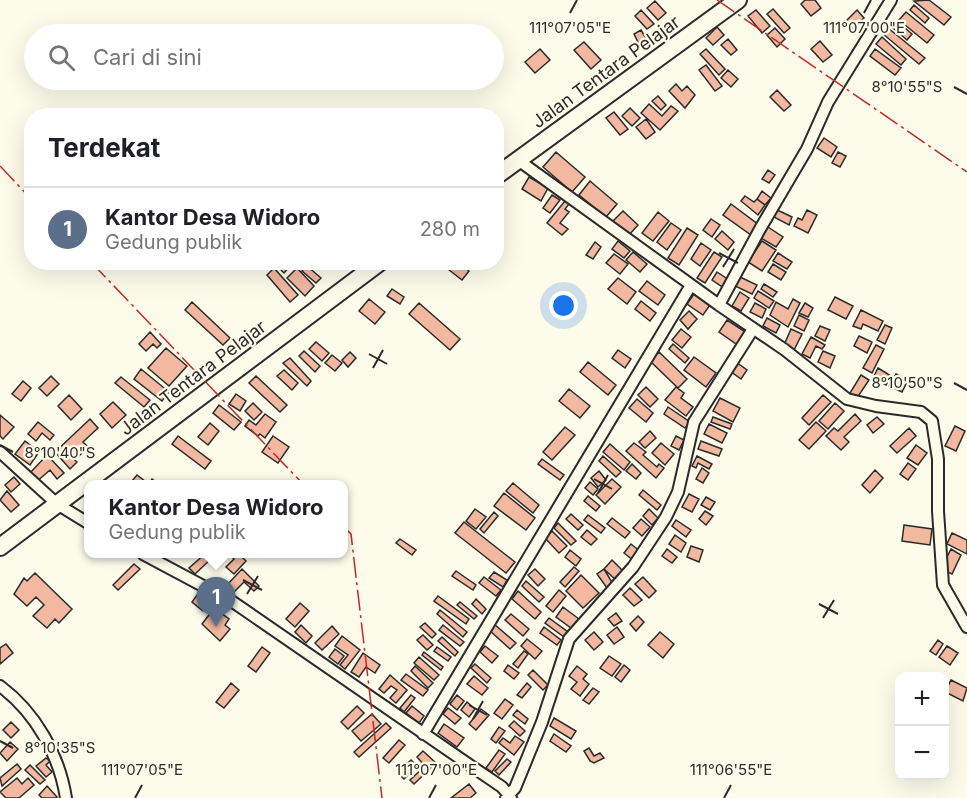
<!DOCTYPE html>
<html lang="id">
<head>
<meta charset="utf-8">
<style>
	:root { --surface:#fff; --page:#f6f6f6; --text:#202124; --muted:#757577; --line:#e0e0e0; --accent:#111827 }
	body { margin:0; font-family:Inter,sans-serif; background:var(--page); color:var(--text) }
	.controls { position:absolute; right:18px; bottom:18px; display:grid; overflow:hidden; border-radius:12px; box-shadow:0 6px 24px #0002 }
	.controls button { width:54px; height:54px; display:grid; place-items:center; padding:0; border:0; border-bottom:2px solid var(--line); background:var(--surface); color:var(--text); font:30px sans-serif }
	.you { position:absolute; left:564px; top:306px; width:21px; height:21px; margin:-15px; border:4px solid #fff; border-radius:50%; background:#1a73e8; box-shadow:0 0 0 9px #1a73e833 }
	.badge { display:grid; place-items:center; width:39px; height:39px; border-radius:50%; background:var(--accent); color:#fff; font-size:20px; font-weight:700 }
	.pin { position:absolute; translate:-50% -50px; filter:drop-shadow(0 2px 3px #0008) }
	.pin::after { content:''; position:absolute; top:32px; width:21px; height:18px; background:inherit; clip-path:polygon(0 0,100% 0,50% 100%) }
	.popup { position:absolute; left:84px; top:480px; width:264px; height:78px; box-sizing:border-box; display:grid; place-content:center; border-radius:12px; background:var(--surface); filter:drop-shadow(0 2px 4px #0005); font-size:20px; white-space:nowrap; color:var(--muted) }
	.popup b { font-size:22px; color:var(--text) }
	.popup::after { content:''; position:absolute; left:50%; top:100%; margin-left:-12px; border:12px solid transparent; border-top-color:var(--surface) }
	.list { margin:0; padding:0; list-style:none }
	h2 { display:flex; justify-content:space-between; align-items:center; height:78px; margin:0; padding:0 24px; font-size:26px }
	h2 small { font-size:20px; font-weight:400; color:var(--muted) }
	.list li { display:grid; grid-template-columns:39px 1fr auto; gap:18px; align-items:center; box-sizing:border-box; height:84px; padding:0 24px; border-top:2px solid var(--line) }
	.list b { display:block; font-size:22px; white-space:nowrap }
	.list p { margin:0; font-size:20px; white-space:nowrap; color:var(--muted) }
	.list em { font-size:20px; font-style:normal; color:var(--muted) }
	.icon { flex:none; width:33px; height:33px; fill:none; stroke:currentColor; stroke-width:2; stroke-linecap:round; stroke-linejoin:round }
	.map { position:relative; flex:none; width:967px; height:798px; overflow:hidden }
	.search { position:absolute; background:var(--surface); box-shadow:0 6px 24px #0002; left:24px; top:24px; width:480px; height:66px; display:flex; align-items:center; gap:15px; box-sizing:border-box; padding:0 21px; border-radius:33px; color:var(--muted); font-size:22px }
	.panel { position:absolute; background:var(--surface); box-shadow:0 6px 24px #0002; left:24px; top:108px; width:480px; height:162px; border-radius:24px }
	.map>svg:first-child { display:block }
	.building { fill:#f2b8a0; stroke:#2b2b2b; stroke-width:1.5 }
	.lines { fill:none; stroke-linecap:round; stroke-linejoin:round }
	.minor-casing { stroke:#2b2b2b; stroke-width:14 }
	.primary-casing { stroke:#2b2b2b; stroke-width:20 }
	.minor { stroke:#fdfbea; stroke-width:10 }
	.primary { stroke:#fdfbea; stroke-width:16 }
	.power { stroke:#c62828; stroke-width:1.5; stroke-dasharray:21 4.5 3 4.5; stroke-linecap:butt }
	.ticks { fill:none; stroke:#2b2b2b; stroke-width:2 }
	.labels { text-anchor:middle; stroke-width:4.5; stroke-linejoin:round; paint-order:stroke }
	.street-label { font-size:18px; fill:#2b2b2b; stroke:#fdfbea }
	.ticks-label { font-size:15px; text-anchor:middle; fill:#2b2b2b; stroke:#fdfbea; stroke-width:4.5; stroke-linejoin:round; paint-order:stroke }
</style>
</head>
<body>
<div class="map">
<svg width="967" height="798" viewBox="0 0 967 798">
	<rect width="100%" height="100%" fill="#fdfbea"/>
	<!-- building -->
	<path class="building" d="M805,0H815L821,8L811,16L801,4Z
		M929,0L951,17L944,25L914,1Z
		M655,1L666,13L658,20L647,8Z
		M914,5L929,18L925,23L910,10Z
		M773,9L790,28L784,33L767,14Z
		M641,10L654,24L647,29L635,16Z
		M756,10L770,26L762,33L748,16Z
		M857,10L864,18L851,30L844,23Z
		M906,12L934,35L927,43L899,20Z
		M898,22L912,34L907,40L893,28Z
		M717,27L724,35L713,45L706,38Z
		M775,28L785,39L777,47L767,35Z
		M888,28L925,58L919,64L883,34Z
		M641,30L648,42L640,46L634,34Z
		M882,37L906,59L901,65L876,44Z
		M728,39L737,50L731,55L721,45Z
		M820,41L832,55L823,62L811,49Z
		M584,42L601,60L591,69L574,50Z
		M540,49L550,60L535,73L525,62Z
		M706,49L725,69L719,75L700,54Z
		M875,49L901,68L895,75L870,56Z
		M706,65L722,86L715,91L699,70Z
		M728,70L738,79L731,87L721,78Z
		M676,84L682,91L687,86L695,95L685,108L669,91Z
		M777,90L791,105L784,111L770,97Z
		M658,96L666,105L661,110L652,101Z
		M649,104L662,116L671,106L678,111L660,130L641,113Z
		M630,108L640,118L632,126L622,116Z
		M614,112L628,129L620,135L606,118Z
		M646,119L655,132L646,139L636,127Z
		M824,138L837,147L831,157L817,148Z
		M556,152L585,177L572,192L543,167Z
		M838,152L846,156L840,167L832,163Z
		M768,170L775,175L769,183L762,179Z
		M529,177L548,188L541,201L522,189Z
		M590,181L617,204L606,217L579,195Z
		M762,191L771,198L765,205L757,199Z
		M552,195L560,200L550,213L543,208Z
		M745,196L754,202L757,199L765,205L758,215L741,201Z
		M565,201L569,204L565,209L569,212L560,223L568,229L562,235L547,223Z
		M731,204L759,225L751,235L723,215Z
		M775,209L792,217L789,225L772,216Z
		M807,210L817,215L808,233L794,226L798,218L802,220Z
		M623,211L638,225L629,235L613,221Z
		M658,212L669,221L653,241L642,233Z
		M711,219L720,225L712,237L703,230Z
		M671,223L681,230L667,250L657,242Z
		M768,227L783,237L776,247L761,238Z
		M687,228L698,235L679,265L668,258Z
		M722,231L734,242L728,250L715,239Z
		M618,241L630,251L624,258L612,249Z
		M762,241L776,250L762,271L748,262Z
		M595,242L601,247L593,259L586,255Z
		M701,243L711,250L700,266L691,259Z
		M633,252L647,264L640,272L626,260Z
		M714,252L722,257L705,283L697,278Z
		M778,253L792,262L787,269L773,261Z
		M614,254L628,264L620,274L606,263Z
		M273,262H289L291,265L284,273Z
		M439,262H458L469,271L462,280Z
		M773,264L786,272L781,280L768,272Z
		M307,266L321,278L316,283L302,271Z
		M274,268L298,295L290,302L267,275Z
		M297,268L314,286L305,296L287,278Z
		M717,272L729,280L724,288L712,280Z
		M740,277L757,285L752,294L735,286Z
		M618,278L636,292L627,304L608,289Z
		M647,281L665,295L658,305L639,291Z
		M764,284L777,292L773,297L761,289Z
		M392,289L404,297L400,304L387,296Z
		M758,291L774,301L769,308L754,298Z
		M740,292L749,298L741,311L732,306Z
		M694,294L710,305L703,315L687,304Z
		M835,297L853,306L846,319L828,310Z
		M369,299L385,312L375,324L359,311Z
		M793,299L800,303L788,327L770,315L776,302L788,309Z
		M641,301L656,313L650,321L635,309Z
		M192,302L230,338L223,345L185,310Z
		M419,303L460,339L450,350L409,314Z
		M755,303L766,309L762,318L750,312Z
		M805,303L813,308L808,317L799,313Z
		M861,310L883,321L878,331L863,324L861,329L853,326Z
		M689,311L697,319L688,329L680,320Z
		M799,315L809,320L804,331L794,326Z
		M767,318L780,325L776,333L763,326Z
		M727,320L747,333L739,346L719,332Z
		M885,325L892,328L885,344L877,340Z
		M820,326L830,330L825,341L815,336Z
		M681,329L691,337L682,348L672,340Z
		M791,329L802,334L794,350L784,345Z
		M150,332L161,344L157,348L153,344L146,351L139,344Z
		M859,336L872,342L867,353L854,346Z
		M811,337L825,345L822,349L816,346L810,358L802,354Z
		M316,342L329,353L322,361L309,349Z
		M673,344L689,358L685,363L669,349Z
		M876,345L884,349L872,373L863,368Z
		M166,348L187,366L169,386L148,368Z
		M618,350L631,359L625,368L612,358Z
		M304,351L320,366L315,372L299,356Z
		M823,351L835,356L830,368L818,362Z
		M350,352L356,358L348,367L342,360Z
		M659,352L687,379L678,388L650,361Z
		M332,355L342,363L335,371L325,363Z
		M694,357L716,373L706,387L684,370Z
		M290,358L311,381L307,386L283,363Z
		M588,362L616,385L608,395L580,372Z
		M736,362L747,370L741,379L730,371Z
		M878,368L891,376L886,385L873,378Z
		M141,369L169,392L162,401L134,379Z
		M284,370L298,383L292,390L277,376Z
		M896,374L908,380L902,392L889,386Z
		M861,375L869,380L857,398L850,393Z
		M51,376L59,384L47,396L39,388Z
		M256,376L287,405L280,412L249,383Z
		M121,377L150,400L144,407L115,383Z
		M23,381L31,388L21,401L12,394Z
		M646,387L658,399L650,407L638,395Z
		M676,387L684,393L681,398L693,407L686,416L665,400Z
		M569,389L590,406L580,418L559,401Z
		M236,394L246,401L240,411L229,404Z
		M69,395L82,409L71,420L58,406Z
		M823,395L831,402L809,425L802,418Z
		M720,398L740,408L733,422L713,411Z
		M637,399L653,413L646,422L629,408Z
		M113,402L126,415L112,428L100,414Z
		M253,403L262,412L254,420L245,411Z
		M835,403L844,411L828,429L819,421Z
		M219,405L241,422L234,430L213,413Z
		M668,407L690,422L685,428L664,414Z
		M265,414L276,422L265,438L260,434L258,436L245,426L249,420L256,425Z
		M855,414L861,421L844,437L849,442L841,450L826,436L834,428L838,431Z
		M0,415L14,427L3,439L0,436Z
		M713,417L732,424L730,429L711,422Z
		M877,417L884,424L873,433L867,425Z
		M90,419L98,428L83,442L88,447L79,456L74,450L69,455L77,462L70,469L55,452Z
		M38,422L54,435L50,440L42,433L36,441L28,434Z
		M816,422L826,431L809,449L799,440Z
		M210,423L219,431L208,445L198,437Z
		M709,424L727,433L722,443L704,434Z
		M955,426L965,431L956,451L945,446Z
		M565,427L575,435L552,460L543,452Z
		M909,428L916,436L897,453L890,446Z
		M650,431L656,438L645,448L639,442Z
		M178,436L211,461L205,469L172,444Z
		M273,436L289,447L278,463L262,452Z
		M676,436L684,440L679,450L671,446Z
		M25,441L39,452L30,465L15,454Z
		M701,441L722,449L719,456L698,449Z
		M634,443L646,452L643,455L657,467L659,464L664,468L656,478L626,451Z
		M661,443L674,454L665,465L652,453Z
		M610,444L630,462L624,470L603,452Z
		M916,445L927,453L918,465L907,458Z
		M47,455L64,473L57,479L50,470L35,483L28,475Z
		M603,456L621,472L616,477L599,461Z
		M697,456L712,464L709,469L698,463L696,468L692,466Z
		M542,459L564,475L560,480L538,464Z
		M908,463L916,469L908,480L900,474Z
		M632,464L641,473L636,479L626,471Z
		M702,468L709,473L703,483L696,479Z
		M875,470L883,478L870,493L862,485Z
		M599,471L606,480L598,487L591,478Z
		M137,475L149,484L152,479L159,484H137L132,481Z
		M14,477L20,484L11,492L5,485Z
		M612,479L621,487L605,504L596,495Z
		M590,482L598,489L593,495L585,488Z
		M513,483L539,505L533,513L506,491Z
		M643,490L661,505L657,510L639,495Z
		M7,491L19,505L11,512L0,500Z
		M504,493L535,518L526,530L494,506Z
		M689,494L699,499L692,512L682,507Z
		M588,496L600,506L596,511L584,501Z
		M706,497L715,502L710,510L701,505Z
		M475,509L486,517L476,529L466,521Z
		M649,509L658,518L652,525L643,516Z
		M705,511L713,516L706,525L699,519Z
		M494,512L498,516L484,533L480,529Z
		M571,514L583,525L578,530L566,519Z
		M588,515L605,528L601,533L584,520Z
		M612,518L630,532L625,538L607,524Z
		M641,519L650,527L642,536L633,528Z
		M676,520L691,530L686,537L672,526Z
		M464,522L515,562L506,573L455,533Z
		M558,523L576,541L571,545L554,528Z
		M904,525L932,529L930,545L902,541Z
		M587,530L597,539L591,545L581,537Z
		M552,531L567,546L559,553L545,538Z
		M952,533L967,540V554L947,544Z
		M675,535L686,543L681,552L669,544Z
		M400,539L416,550L412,555L396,543Z
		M631,544L641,552L634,561L624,553Z
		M691,546L703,550L699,562L687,557Z
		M667,549L677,557L672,563L662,556Z
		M951,549L961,555L952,574L941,569Z
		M570,550L581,559L576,566L565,557Z
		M205,554L212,558L195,574L189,568Z
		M229,554H239L246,561L234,574L226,567L234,559Z
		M612,560L625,573L617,581L604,569Z
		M134,564L140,569L118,590L113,585Z
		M574,567L579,571L565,587L560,582Z
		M242,569L259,586L254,591L244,582L234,592L227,585Z
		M535,569L545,579L538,586L528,575Z
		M604,569L613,584L607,588L597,574Z
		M456,571L476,585L473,590L452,576Z
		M494,572L507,580L503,587L489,578Z
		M35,573L72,609L59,623L55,619L47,628L33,616L44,605L36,597L27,606L14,594L24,578L27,581Z
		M581,575L599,593L583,608L566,591Z
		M484,577L501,590L496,596L479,583Z
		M643,577L656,591L649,598L635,584Z
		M526,581L544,597L539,602L522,586Z
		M630,588L642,600L634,606L623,595Z
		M559,590L566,596L553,612L546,606Z
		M518,591L541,612L535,619L512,599Z
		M197,595L208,604L203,611L192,602Z
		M438,596L469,619L466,624L434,601Z
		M476,599L486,609L482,614L472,604Z
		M460,602L477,616L474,619L457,605Z
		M300,603L309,611L295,627L286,619Z
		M563,607L579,619L571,628L556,617Z
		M440,610L467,632L463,637L437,614Z
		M212,611L217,616L221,613L229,619L225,625L230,629L220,641L202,624Z
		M616,613L622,621L614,626L608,619Z
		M511,614L529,629L523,636L505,620Z
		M638,616L644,622L636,631L630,624Z
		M549,618L568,632L564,637L545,623Z
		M425,623L436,634L432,638L420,627Z
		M494,624L516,643L510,649L489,630Z
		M301,625L312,636L306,643L295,632Z
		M443,625L464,642L460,646L439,630Z
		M332,626L339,634L322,650L315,643Z
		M544,627L561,640L557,645L540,633Z
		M617,627L624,637L614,644L607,635Z
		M594,632L603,642L594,650L585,640Z
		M660,632L674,644L663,658L648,645Z
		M423,635L433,645L427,650L417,640Z
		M342,636L360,650L345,669L340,665L348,655L335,646Z
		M442,637L458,652L455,656L438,641Z
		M527,639L542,651L535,659L521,646Z
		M938,640L943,644L936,655L930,651Z
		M6,644L13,653L0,664V648Z
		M485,646L498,656L492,663L480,652Z
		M947,646L958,653L950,665L939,657Z
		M262,647L270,653L256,672L248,666Z
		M437,647L451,657L448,661L434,651Z
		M335,649L344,656L338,664L329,657Z
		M524,651L528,654L518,668L513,664Z
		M424,652L443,667L441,670L422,655Z
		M363,653L380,665L375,673L366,667L359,677L351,672Z
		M609,656L621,664L612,676L600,668Z
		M419,657L439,675L434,680L414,663Z
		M475,664L491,678L487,683L471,668Z
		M508,665L519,673L514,679L504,671Z
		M624,665L630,670L621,682L615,677Z
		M415,666L433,683L428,688L411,671Z
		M577,666L587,674L583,679L589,684L580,696L571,689L577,682L569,676Z
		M533,670L548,685L543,690L528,675Z
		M406,674L428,690L423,696L401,680Z
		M390,675L407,690L396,703L390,698L397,690L391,686L384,693L379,689Z
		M474,676L488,688L482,695L467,684Z
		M951,680L967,688L963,701L945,692Z
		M231,683L239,690L224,708L216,702Z
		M527,683L531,687L522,698L517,695Z
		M593,688L599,692L589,704L583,700Z
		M411,695L415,698L404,712L400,708Z
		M457,695L464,701L457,710L450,704Z
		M505,699L513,705L502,719L494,713Z
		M467,702L475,709L469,717L461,710Z
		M357,706L364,713L348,729L341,722Z
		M412,706L424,716L419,723L406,713Z
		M448,708L461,718L455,724L443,714Z
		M481,709L489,715L476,730L469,724Z
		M517,710L528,719L525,724L513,715Z
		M372,714L381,724L361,741L352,731Z
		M554,718L576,731L571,739L550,726Z
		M514,721L525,731L520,736L509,726Z
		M11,722L19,730L11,738L3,730Z
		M386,723L391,728L359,757L354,752Z
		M444,724L464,738L457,747L438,733Z
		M499,727L505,731L496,743L491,739Z
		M554,734L571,746L566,752L550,741Z
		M515,736L524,742L514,755L499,743L503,738L510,743Z
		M399,740L405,745L389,763L383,758Z
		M10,742L18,749L7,761L0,753Z
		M589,748L594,756L600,753L604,758L594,763L590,761L584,751Z
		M499,750L505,754L492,772L486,768Z
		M423,751L436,763L414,784L410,780L425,766L417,757Z
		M46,758L50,761L46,765L52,772L46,777L36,766Z
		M507,759L511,762L499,775L495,771Z
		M411,760L417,766L404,779L398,773Z
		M17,764L21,769L2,786L0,778Z
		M30,765L45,780L40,784L25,770Z
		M17,778L22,784L28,778L34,785L19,798H6L0,792Z
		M469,784L476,793L470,798H451Z
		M47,786L57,797L56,798H42L39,795Z"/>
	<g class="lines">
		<!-- minor casing -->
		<g class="minor-casing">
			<path id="minor" d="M518,160L719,305L785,350L847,399L876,406L921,412L932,421L938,459V511L943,585L967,627
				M719,305L760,229L807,149L828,102L891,0
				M0,452L57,504L88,523
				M143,554L233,602L474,768L502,787L511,798
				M0,686C35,712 59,754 66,798
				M423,734L691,285
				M506,798L515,788L542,722L569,639L633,567L666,517L678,492L694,422L753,329"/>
		</g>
		<!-- primary casing -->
		<g class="primary-casing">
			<path id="primary" d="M496,176L738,0
				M0,547L380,262"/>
		</g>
		<!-- minor -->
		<use href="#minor" class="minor"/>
		<!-- primary -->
		<use href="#primary" class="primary"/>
		<!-- power -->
		<path class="power" d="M717,0L967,172
			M0,166L32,200
			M91,262L303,484
			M344,527L351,534L382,798"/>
	</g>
	<!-- ticks -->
	<path class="ticks" d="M570,13L577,0M864,13L871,0M954,87L967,94M719,253L738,263M723,267L734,249M369,354L387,364M373,368L383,350M954,383L967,390M0,445L13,452M594,479L612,489M598,493L608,475M243,580L262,590M247,594L258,576M819,604L838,614M823,618L834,600M469,705L487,715M473,719L483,701M0,741L13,748M135,798L142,785M429,798L436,785M724,798L731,785"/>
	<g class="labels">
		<!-- street labels -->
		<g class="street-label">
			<text transform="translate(606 72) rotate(-36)" y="6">Jalan Tentara Pelajar</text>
			<text transform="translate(193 378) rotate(-37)" y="6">Jalan Tentara Pelajar</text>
		</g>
	</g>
	<g class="ticks-label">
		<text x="570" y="33">111°07'05"E</text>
		<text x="864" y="33">111°07'00"E</text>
		<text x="907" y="92">8°10'55"S</text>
		<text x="907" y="388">8°10'50"S</text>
		<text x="60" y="458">8°10'40"S</text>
		<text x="60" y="753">8°10'35"S</text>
		<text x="142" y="775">111°07'05"E</text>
		<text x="436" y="775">111°07'00"E</text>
		<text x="731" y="775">111°06'55"E</text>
	</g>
</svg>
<div class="controls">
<button>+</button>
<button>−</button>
</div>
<div class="you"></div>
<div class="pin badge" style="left:216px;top:627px;background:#5c6f8a">1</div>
<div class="popup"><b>Kantor Desa Widoro</b>Gedung publik</div>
<div class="search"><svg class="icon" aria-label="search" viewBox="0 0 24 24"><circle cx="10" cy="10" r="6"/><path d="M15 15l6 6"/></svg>Cari di sini</div>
<section class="panel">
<h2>Terdekat<small></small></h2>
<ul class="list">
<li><span class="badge" style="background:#5c6f8a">1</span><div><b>Kantor Desa Widoro</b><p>Gedung publik</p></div><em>280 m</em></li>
</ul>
</section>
</div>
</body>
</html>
